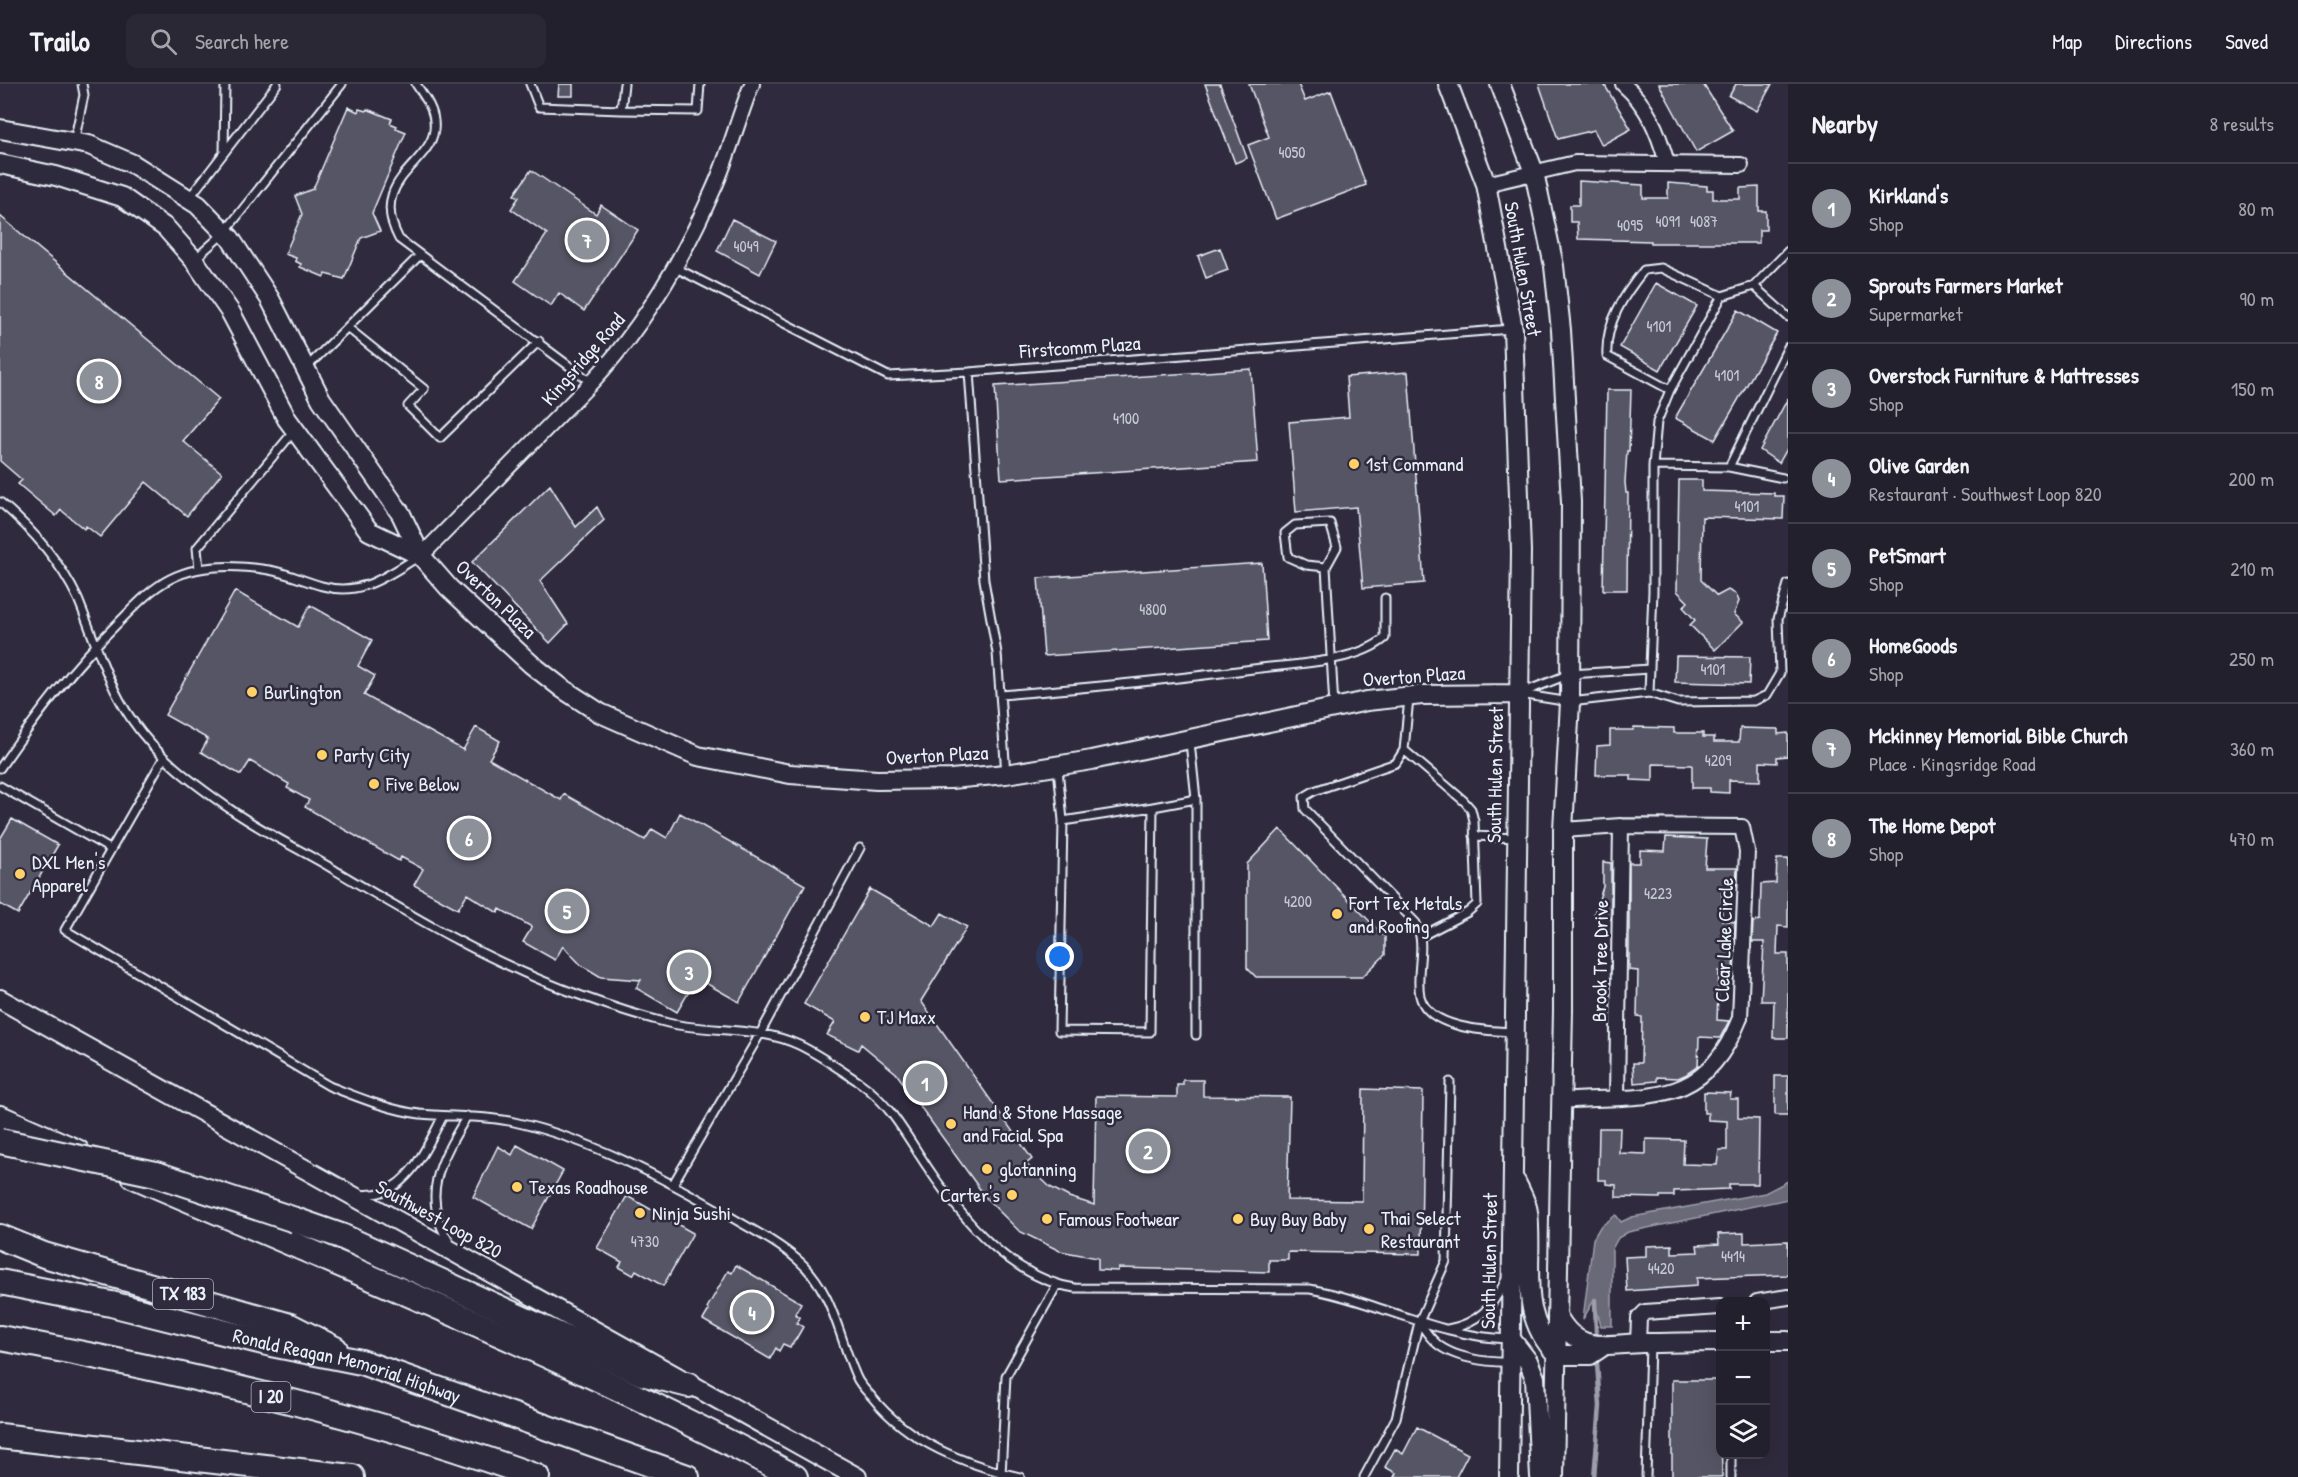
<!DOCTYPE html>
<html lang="en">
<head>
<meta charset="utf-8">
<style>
	:root { --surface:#23202e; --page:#2b2836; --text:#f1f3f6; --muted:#a3a3aa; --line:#403e4a; --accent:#8c9099 }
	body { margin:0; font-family:"Patrick Hand",sans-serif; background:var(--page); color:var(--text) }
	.controls { position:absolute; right:18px; bottom:18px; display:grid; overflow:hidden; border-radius:12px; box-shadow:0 6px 24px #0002 }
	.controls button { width:54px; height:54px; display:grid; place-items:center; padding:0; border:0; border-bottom:2px solid var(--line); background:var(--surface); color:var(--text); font:30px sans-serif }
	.you { position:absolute; left:1060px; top:873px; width:21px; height:21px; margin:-15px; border:4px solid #fff; border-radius:50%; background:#1a73e8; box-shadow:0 0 0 9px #1a73e833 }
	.badge { display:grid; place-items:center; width:39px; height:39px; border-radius:50%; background:var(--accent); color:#fff; font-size:20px; font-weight:700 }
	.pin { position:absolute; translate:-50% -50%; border:3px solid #fff; box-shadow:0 2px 6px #0006 }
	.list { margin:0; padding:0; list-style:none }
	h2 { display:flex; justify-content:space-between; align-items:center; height:78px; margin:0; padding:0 24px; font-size:26px }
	h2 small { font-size:20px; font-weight:400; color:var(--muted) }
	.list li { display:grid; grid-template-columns:39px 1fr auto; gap:18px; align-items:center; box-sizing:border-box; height:90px; padding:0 24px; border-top:2px solid var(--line) }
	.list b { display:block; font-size:22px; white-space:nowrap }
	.list p { margin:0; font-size:20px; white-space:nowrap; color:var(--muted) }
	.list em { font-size:20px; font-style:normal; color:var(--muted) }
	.icon { flex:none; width:33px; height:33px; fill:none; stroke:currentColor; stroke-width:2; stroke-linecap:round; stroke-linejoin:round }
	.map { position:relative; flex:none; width:1788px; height:1393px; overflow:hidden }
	header { display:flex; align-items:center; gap:36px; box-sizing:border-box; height:84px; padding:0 30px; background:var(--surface); border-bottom:2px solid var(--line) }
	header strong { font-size:28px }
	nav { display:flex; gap:33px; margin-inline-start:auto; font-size:21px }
	.search { width:420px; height:54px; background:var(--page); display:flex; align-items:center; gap:15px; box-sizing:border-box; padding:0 21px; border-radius:12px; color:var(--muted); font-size:22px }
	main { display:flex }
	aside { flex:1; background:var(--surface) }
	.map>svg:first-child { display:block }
	.water { fill:#696978; stroke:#9c9fab; stroke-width:1.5 }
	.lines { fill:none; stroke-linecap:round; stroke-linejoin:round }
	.stream { stroke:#9c9fab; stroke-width:4.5 }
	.building { fill:#575565; stroke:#e8f1f8; stroke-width:1.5 }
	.lane-casing { stroke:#e8f1f8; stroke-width:11 }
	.street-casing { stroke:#e8f1f8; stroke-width:18 }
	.secondary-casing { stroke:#e8f1f8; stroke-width:22 }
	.highway-casing { stroke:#e8f1f8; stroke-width:28 }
	.lane { stroke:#2f2a3d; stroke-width:7 }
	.street { stroke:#2f2a3d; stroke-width:14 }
	.secondary { stroke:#2f2a3d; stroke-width:18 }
	.highway { stroke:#2f2a3d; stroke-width:24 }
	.highway-bridge-casing { stroke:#e8f1f8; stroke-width:28; stroke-linecap:butt }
	.highway-bridge { stroke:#2f2a3d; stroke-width:24 }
	.poi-dot { fill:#ffd166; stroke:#2f2a3d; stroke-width:2 }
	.labels { text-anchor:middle; stroke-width:5; stroke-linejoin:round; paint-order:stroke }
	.number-label { font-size:16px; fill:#c4cad3 }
	.shield { fill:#2f2a3d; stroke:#b0b5c0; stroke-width:1.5 }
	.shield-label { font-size:18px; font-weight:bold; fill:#e8f1f8 }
	.street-label { font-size:20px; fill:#e8f1f8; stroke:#2f2a3d }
	.poi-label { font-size:20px; fill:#e8f1f8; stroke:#2f2a3d; text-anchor:start }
</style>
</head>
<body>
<header>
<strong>Trailo</strong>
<div class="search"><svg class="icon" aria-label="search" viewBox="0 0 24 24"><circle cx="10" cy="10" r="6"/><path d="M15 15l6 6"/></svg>Search here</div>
<nav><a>Map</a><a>Directions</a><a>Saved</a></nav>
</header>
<main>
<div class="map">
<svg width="1788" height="1393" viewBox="0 0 1788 1393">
	<rect width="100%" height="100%" fill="#2f2a3d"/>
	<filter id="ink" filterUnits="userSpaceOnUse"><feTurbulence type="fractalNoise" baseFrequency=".0167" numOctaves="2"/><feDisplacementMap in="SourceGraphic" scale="12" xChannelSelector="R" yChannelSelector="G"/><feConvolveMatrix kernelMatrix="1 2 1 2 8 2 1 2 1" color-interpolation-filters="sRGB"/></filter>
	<g filter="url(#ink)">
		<!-- water -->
		<path class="water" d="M1788,1097V1115L1628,1148L1618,1154L1612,1165V1242H1601L1594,1216L1583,1235L1593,1155L1600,1143L1616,1131L1621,1138L1632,1133L1765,1109Z"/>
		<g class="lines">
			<!-- stream -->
			<path class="stream" d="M1595,1216L1596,1249
				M1594,1393L1600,1322L1597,1279"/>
		</g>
		<!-- building -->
		<path class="building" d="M559,0H573V12H558Z
			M1205,0H1220L1247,74L1235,79Z
			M1249,0H1298L1305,17L1331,7L1366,101L1276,135L1248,61L1269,53Z
			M1539,0H1604L1631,45L1602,61L1594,46L1558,55Z
			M1659,0H1703L1733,47L1696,68Z
			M1736,0H1772L1757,27L1729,12Z
			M348,23L358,28L359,25L366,27L367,25L392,35L390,39L397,42L396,44L406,48L372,129L380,147L361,154L344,195L325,190L324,193L300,183L301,180L295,177L296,174L285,170L302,130L295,112L313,105Z
			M531,86L596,130L601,121L638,146L584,227L559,209L551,222L515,197L547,150L511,125L519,113L514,111Z
			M1579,97L1643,101V114H1668V99L1707,102V106H1713V115H1740V104L1759,103V127H1766V146H1759V159H1651V157L1578,155L1577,138H1570V121H1579Z
			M0,132L219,315L183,357L222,389L187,432L146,398L100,453L86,442L84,445L61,426L56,432L18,400L22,396L0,377Z
			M732,135L776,157L760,190L717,167Z
			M1220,164L1228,186L1206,194L1198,172Z
			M1656,199L1697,222L1660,286L1620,263Z
			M1738,226L1777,249L1715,356L1675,334Z
			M1251,285L1258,378L1001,395L995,302Z
			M1408,288L1424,499L1363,504L1356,423L1296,428L1289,338L1349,333L1346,293Z
			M1607,306H1631L1629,367H1627L1625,398L1626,409H1628L1627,506H1603Z
			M1788,314V363L1779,379L1760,366Z
			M1679,396H1702V407L1774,409V412H1784L1783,435L1702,433L1701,496L1717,512L1728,506L1736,510L1739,517L1734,530L1743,538L1715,566L1690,541L1695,536L1683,523L1688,518L1677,507Z
			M550,401L576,443L597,423L604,436L540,497L568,540L550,559L472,478Z
			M1262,479L1267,557L1044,572L1038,494Z
			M235,507L298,543L310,521L372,556L358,582L375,592L364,611L463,666L476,643L500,657L489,675L561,716L564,710L645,756L652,745L667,754L680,729L805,801L739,918L697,894L677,928L636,904L641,896L601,893L581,881L563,862L555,876L523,858L532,843L500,825L498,829L467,810L458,825L414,801L423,785L401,773L399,777L305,723L309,716L287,704L289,700L250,677L241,691L201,668L208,655L165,631Z
			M1676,572L1750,573L1749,600L1675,598Z
			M1634,643L1674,644V649H1703V653H1714V658H1739L1740,644L1778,645V650L1788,649V672L1777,673V679L1760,678V697L1729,696V709L1710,708V704H1692V681L1653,680V697L1631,696V691H1596L1597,662L1610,661V646H1633Z
			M12,735L58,761L18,830L0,820V755Z
			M1280,745L1385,853V871L1362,893H1256L1247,884V780Z
			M1666,753L1707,755L1705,784H1737L1736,803H1722V836L1735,838L1733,887H1719L1717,936L1729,937L1720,954L1699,953L1698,982L1685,991L1678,994L1657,993V997L1634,999L1633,979H1641L1642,933L1637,932L1638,887L1629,886V779H1640V766L1665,767Z
			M1777,775H1788V843L1778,842L1777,870H1788V954H1773L1774,917H1761L1764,858H1752L1753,838L1760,836L1761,800L1776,799Z
			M1603,778L1611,779V835L1594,830L1603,803Z
			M870,805L934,842L942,829L967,843L921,917L1032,1075L1026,1080L1050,1103L1069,1113L1094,1121L1096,1012L1177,1013V1001H1183V996H1203V1012L1290,1013L1287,1116L1362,1117L1363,1005L1423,1007L1421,1170L1288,1168V1176H1269V1188L1118,1184V1187L1098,1186V1174L1060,1167L1019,1147L987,1115L896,989L861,960L858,966L827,951L835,938L804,920Z
			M1775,992H1788V1031H1775Z
			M1704,1008L1731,1009L1730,1015H1738V1034L1759,1035L1758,1100H1729V1105L1674,1107V1112H1660V1114L1616,1113V1101L1606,1100V1096H1598L1599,1044H1620L1619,1069L1646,1070V1055L1684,1056L1683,1080L1717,1081L1719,1066H1727V1037L1708,1036V1029H1704Z
			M517,1061L563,1087L531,1145L473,1113L498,1062L512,1071Z
			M627,1112L693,1149L663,1202L636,1186L633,1191L619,1183L622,1178L597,1164Z
			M1744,1149V1159L1788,1157V1191L1697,1194V1202L1627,1207L1625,1173L1646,1172V1162L1672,1161V1169L1698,1168L1697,1161L1719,1160L1718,1150Z
			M736,1181L801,1219L795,1230L800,1233L797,1239L803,1243L796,1255L790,1263L783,1260L779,1267L776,1264L770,1275L703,1236L709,1226L707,1224L728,1187L732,1189Z
			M1672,1296H1720L1722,1393H1672Z
			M1417,1343L1468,1370L1456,1393H1394L1396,1389L1385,1383L1395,1365L1403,1370Z"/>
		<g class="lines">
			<!-- lane casing -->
			<g class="lane-casing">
				<path id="lane" d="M416,0C423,11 433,23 434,37C440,80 365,91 399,155L592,299
					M530,0L539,23L621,26
					M624,0L621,26L698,27L700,0
					M74,58L84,11L82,0
					M224,69L225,0
					M190,113L277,0
					M196,174L224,149L342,0
					M674,183L888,292L969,288L1511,245
					M1754,202L1788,233
					M348,244L424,305L408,322L440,354L539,257
					M307,283L420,171
					M969,288L984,496L997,569L1006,690
					M1670,306L1607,272C1605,239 1624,211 1644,186L1661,184L1722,212L1754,202L1788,167
					M1653,382L1729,383L1783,394
					M1729,383L1788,263
					M0,418C32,445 60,477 78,515C95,556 107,600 132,636C157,673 194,700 230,725C263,748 299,765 333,785C412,832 494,881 582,912C609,922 640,932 668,939C711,949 759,942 799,961C820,971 839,985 859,998C890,1019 907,1053 928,1084C963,1136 1011,1194 1075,1204L1310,1205C1377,1217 1439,1253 1508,1255
					M1326,483L1306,481L1288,473L1285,449L1295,441L1330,439L1337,463L1326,483L1334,623
					M199,485L197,464L294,347
					M1521,609L1570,590L1650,585
					M1649,609L1653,507V382L1657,338L1670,306L1722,212
					M1520,610L1570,618L1649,609L1678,618L1754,617L1767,611L1780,589L1778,535L1788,500
					M1001,611C1085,604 1169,596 1253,585C1291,580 1356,579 1385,554V514
					M1409,614L1404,666L1396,679L1314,707L1304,713L1305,725L1416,839C1427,863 1415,887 1420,912C1428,945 1487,947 1513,948
					M1190,658L1196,715
					M1404,666L1464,717L1471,725L1474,737L1477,820L1468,828L1422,852
					M164,673L65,846L329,1002C358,1013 388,1026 420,1030C451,1033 484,1031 514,1038C591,1055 663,1094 729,1132C753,1146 777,1158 798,1176C833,1206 838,1251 856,1292C859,1300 866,1307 872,1313C909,1359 964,1380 1020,1393
					M0,684C36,632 73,583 118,539C134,523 150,505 170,495C199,480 238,481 269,486C287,489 304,497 322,502C361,513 386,492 418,473
					M1058,684L1063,737L1059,947L1150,948L1153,723L1063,737
					M0,702L110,765
					M1153,723L1196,715V951
					M1474,752L1516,754
					M673,1100L760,950L860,764
					M359,1111C366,1110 375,1111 382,1108C413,1098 429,1058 443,1032
					M451,1161C419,1113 440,1077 467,1032
					M1419,1238C1424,1244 1428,1252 1434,1257C1450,1274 1489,1279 1511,1278
					M1448,1245C1478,1239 1493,1223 1505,1197
					M1001,1391L1006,1292L1057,1201
					M1364,1393L1396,1334L1419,1238L1446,1177L1450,998
					M1646,1393L1650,1261
					M1731,1393V1370"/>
			</g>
			<!-- street casing -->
			<g class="street-casing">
				<path id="street" d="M1623,0C1648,22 1658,47 1667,79
					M1486,100L1575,79L1741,81
					M421,472L589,301C642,245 683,175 714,104C729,71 738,34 752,0
					M1617,1012L1621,742
					M1561,1017C1646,1010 1703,1027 1740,934L1747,767L1742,743L1621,742L1563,746
					M1757,1218L1788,1213
					M1638,1259L1639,1234L1645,1228L1720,1223"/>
			</g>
			<!-- secondary casing -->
			<g class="secondary-casing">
				<path id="secondary" d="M1448,0L1486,100L1513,245L1521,467L1509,1393
					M1500,0L1534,88L1554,182L1561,246L1571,418L1570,618L1563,746V926L1554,1393
					M0,45L89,61L133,80L198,121L230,154L270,215L321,315L401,430L421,472L449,504L531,580L563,605L600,629L698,672L790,690L877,696L951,695L1006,690L1092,676L1367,617L1422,611L1518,610
					M0,80L56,92L122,113L166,144L194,176L231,229L287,335L369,447L421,472
					M0,915L857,1393
					M1516,1098C1520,1107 1527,1118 1528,1128C1534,1182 1516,1229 1557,1271
					M1557,1231C1578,1271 1605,1260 1642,1259C1668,1259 1694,1258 1720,1258
					M1511,1255L1528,1277L1535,1294L1540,1393
					M1766,1257H1788
					M1557,1271H1590L1602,1263"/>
			</g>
			<!-- highway casing -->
			<g class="highway-casing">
				<g id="highway">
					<path d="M0,1034L77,1068"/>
					<path d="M134,1092C356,1188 582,1279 795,1393"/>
					<path d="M295,1136L341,1152L642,1289L689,1301"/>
					<path d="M0,1153L44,1171L290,1242L335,1265"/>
					<path id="s1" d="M0,1198L111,1220L271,1260L361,1278L687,1393"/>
					<path d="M0,1254C181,1287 364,1330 537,1393"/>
					<path d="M0,1352L352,1393"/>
				</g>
			</g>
			<!-- lane -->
			<use href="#lane" class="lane"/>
			<!-- street -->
			<use href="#street" class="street"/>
			<!-- secondary -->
			<use href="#secondary" class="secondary"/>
			<!-- highway -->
			<use href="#highway" class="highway"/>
			<!-- highway-bridge casing -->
			<g class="highway-bridge-casing">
				<path id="highway-bridge" d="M0,1057L156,1090L295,1136"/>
			</g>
			<!-- highway-bridge -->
			<use href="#highway-bridge" class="highway-bridge"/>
		</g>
	</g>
	<!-- markers -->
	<g class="poi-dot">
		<circle cx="1354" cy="380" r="6"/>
		<circle cx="252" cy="608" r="6"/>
		<circle cx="322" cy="671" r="6"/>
		<circle cx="374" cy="700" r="6"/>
		<circle cx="20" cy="790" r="6"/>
		<circle cx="1337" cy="830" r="6"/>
		<circle cx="865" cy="933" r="6"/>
		<circle cx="951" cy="1040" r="6"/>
		<circle cx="987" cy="1085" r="6"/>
		<circle cx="517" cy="1103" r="6"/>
		<circle cx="1012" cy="1111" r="6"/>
		<circle cx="640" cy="1129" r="6"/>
		<circle cx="1047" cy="1135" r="6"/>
		<circle cx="1238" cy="1135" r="6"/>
		<circle cx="1369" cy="1145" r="6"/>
	</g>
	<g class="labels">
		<!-- number labels -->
		<g class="number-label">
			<text x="1292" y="74">4050</text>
			<text x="1668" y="143">4091</text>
			<text x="1704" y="143">4087</text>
			<text x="1630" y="147">4095</text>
			<text x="746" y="168">4049</text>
			<text x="1659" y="248">4101</text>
			<text x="1727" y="297">4101</text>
			<text x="1126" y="340">4100</text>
			<text x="1747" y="428">4101</text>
			<text x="1153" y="531">4800</text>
			<text x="1713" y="591">4101</text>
			<text x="1718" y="682">4209</text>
			<text x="1658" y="815">4223</text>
			<text x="1298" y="823">4200</text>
			<text x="645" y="1163">4730</text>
			<text x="1733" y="1178">4414</text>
			<text x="1661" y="1190">4420</text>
		</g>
		<!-- shield labels -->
		<g class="shield">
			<rect x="153" y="1195" width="60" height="30" rx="4.5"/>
			<rect x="251.5" y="1298" width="39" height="30" rx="4.5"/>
		</g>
		<g class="shield-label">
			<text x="183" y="1216">TX 183</text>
			<text x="271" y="1319">I 20</text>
		</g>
		<!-- street labels -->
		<g class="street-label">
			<text transform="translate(1523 185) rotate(80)" y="7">South Hulen Street</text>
			<text transform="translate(1080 263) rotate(-4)" y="7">Firstcomm Plaza</text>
			<text transform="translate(583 275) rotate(-49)" y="7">Kingsridge Road</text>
			<text transform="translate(496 515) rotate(44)" y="7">Overton Plaza</text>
			<text transform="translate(1414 592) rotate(-4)" y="7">Overton Plaza</text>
			<text transform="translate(937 671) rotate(-3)" y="7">Overton Plaza</text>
			<text transform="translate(1495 691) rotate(-89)" y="7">South Hulen Street</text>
			<text transform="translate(1724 856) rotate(-88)" y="7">Clear Lake Circle</text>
			<text transform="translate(1600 877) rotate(-89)" y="7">Brook Tree Drive</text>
			<text transform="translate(439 1135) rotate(29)" y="7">Southwest Loop 820</text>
			<text transform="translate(1489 1177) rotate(-89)" y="7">South Hulen Street</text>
			<text dy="7" stroke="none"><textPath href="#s1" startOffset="357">Ronald Reagan Memorial Highway</textPath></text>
		</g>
		<!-- poi labels -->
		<g class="poi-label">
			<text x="1366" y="387">1st Command</text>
			<text x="264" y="615">Burlington</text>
			<text x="334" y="678">Party City</text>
			<text x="386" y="707">Five Below</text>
			<text x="32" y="785">DXL Men's<tspan x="32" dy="23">Apparel</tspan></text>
			<text x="1349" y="826">Fort Tex Metals<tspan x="1349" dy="23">and Roofing</tspan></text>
			<text x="877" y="940">TJ Maxx</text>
			<text x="963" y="1035">Hand &amp; Stone Massage<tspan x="963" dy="23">and Facial Spa</tspan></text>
			<text x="999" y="1092">glotanning</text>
			<text x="529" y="1110">Texas Roadhouse</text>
			<text x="1000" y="1118" text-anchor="end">Carter's</text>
			<text x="652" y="1136">Ninja Sushi</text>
			<text x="1381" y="1141">Thai Select<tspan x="1381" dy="23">Restaurant</tspan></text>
			<text x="1059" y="1142">Famous Footwear</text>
			<text x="1250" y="1142">Buy Buy Baby</text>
		</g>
	</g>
</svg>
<div class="controls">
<button>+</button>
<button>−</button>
<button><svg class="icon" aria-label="layers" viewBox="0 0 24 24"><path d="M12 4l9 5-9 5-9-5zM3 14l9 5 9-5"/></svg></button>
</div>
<div class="you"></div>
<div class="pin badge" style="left:925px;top:999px">1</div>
<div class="pin badge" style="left:1148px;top:1067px">2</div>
<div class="pin badge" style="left:689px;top:888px">3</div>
<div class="pin badge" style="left:752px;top:1228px">4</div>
<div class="pin badge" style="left:567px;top:827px">5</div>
<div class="pin badge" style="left:469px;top:754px">6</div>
<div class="pin badge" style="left:587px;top:156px">7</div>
<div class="pin badge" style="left:99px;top:297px">8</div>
</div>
<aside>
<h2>Nearby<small>8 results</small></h2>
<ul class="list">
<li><span class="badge">1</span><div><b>Kirkland's</b><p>Shop</p></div><em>80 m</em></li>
<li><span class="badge">2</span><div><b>Sprouts Farmers Market</b><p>Supermarket</p></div><em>90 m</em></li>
<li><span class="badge">3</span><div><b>Overstock Furniture &amp; Mattresses</b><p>Shop</p></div><em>150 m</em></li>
<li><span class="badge">4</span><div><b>Olive Garden</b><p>Restaurant · Southwest Loop 820</p></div><em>200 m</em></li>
<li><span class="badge">5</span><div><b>PetSmart</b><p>Shop</p></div><em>210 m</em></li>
<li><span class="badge">6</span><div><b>HomeGoods</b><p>Shop</p></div><em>250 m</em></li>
<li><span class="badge">7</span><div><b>Mckinney Memorial Bible Church</b><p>Place · Kingsridge Road</p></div><em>360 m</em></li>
<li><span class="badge">8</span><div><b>The Home Depot</b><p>Shop</p></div><em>470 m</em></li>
</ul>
</aside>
</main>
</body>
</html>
